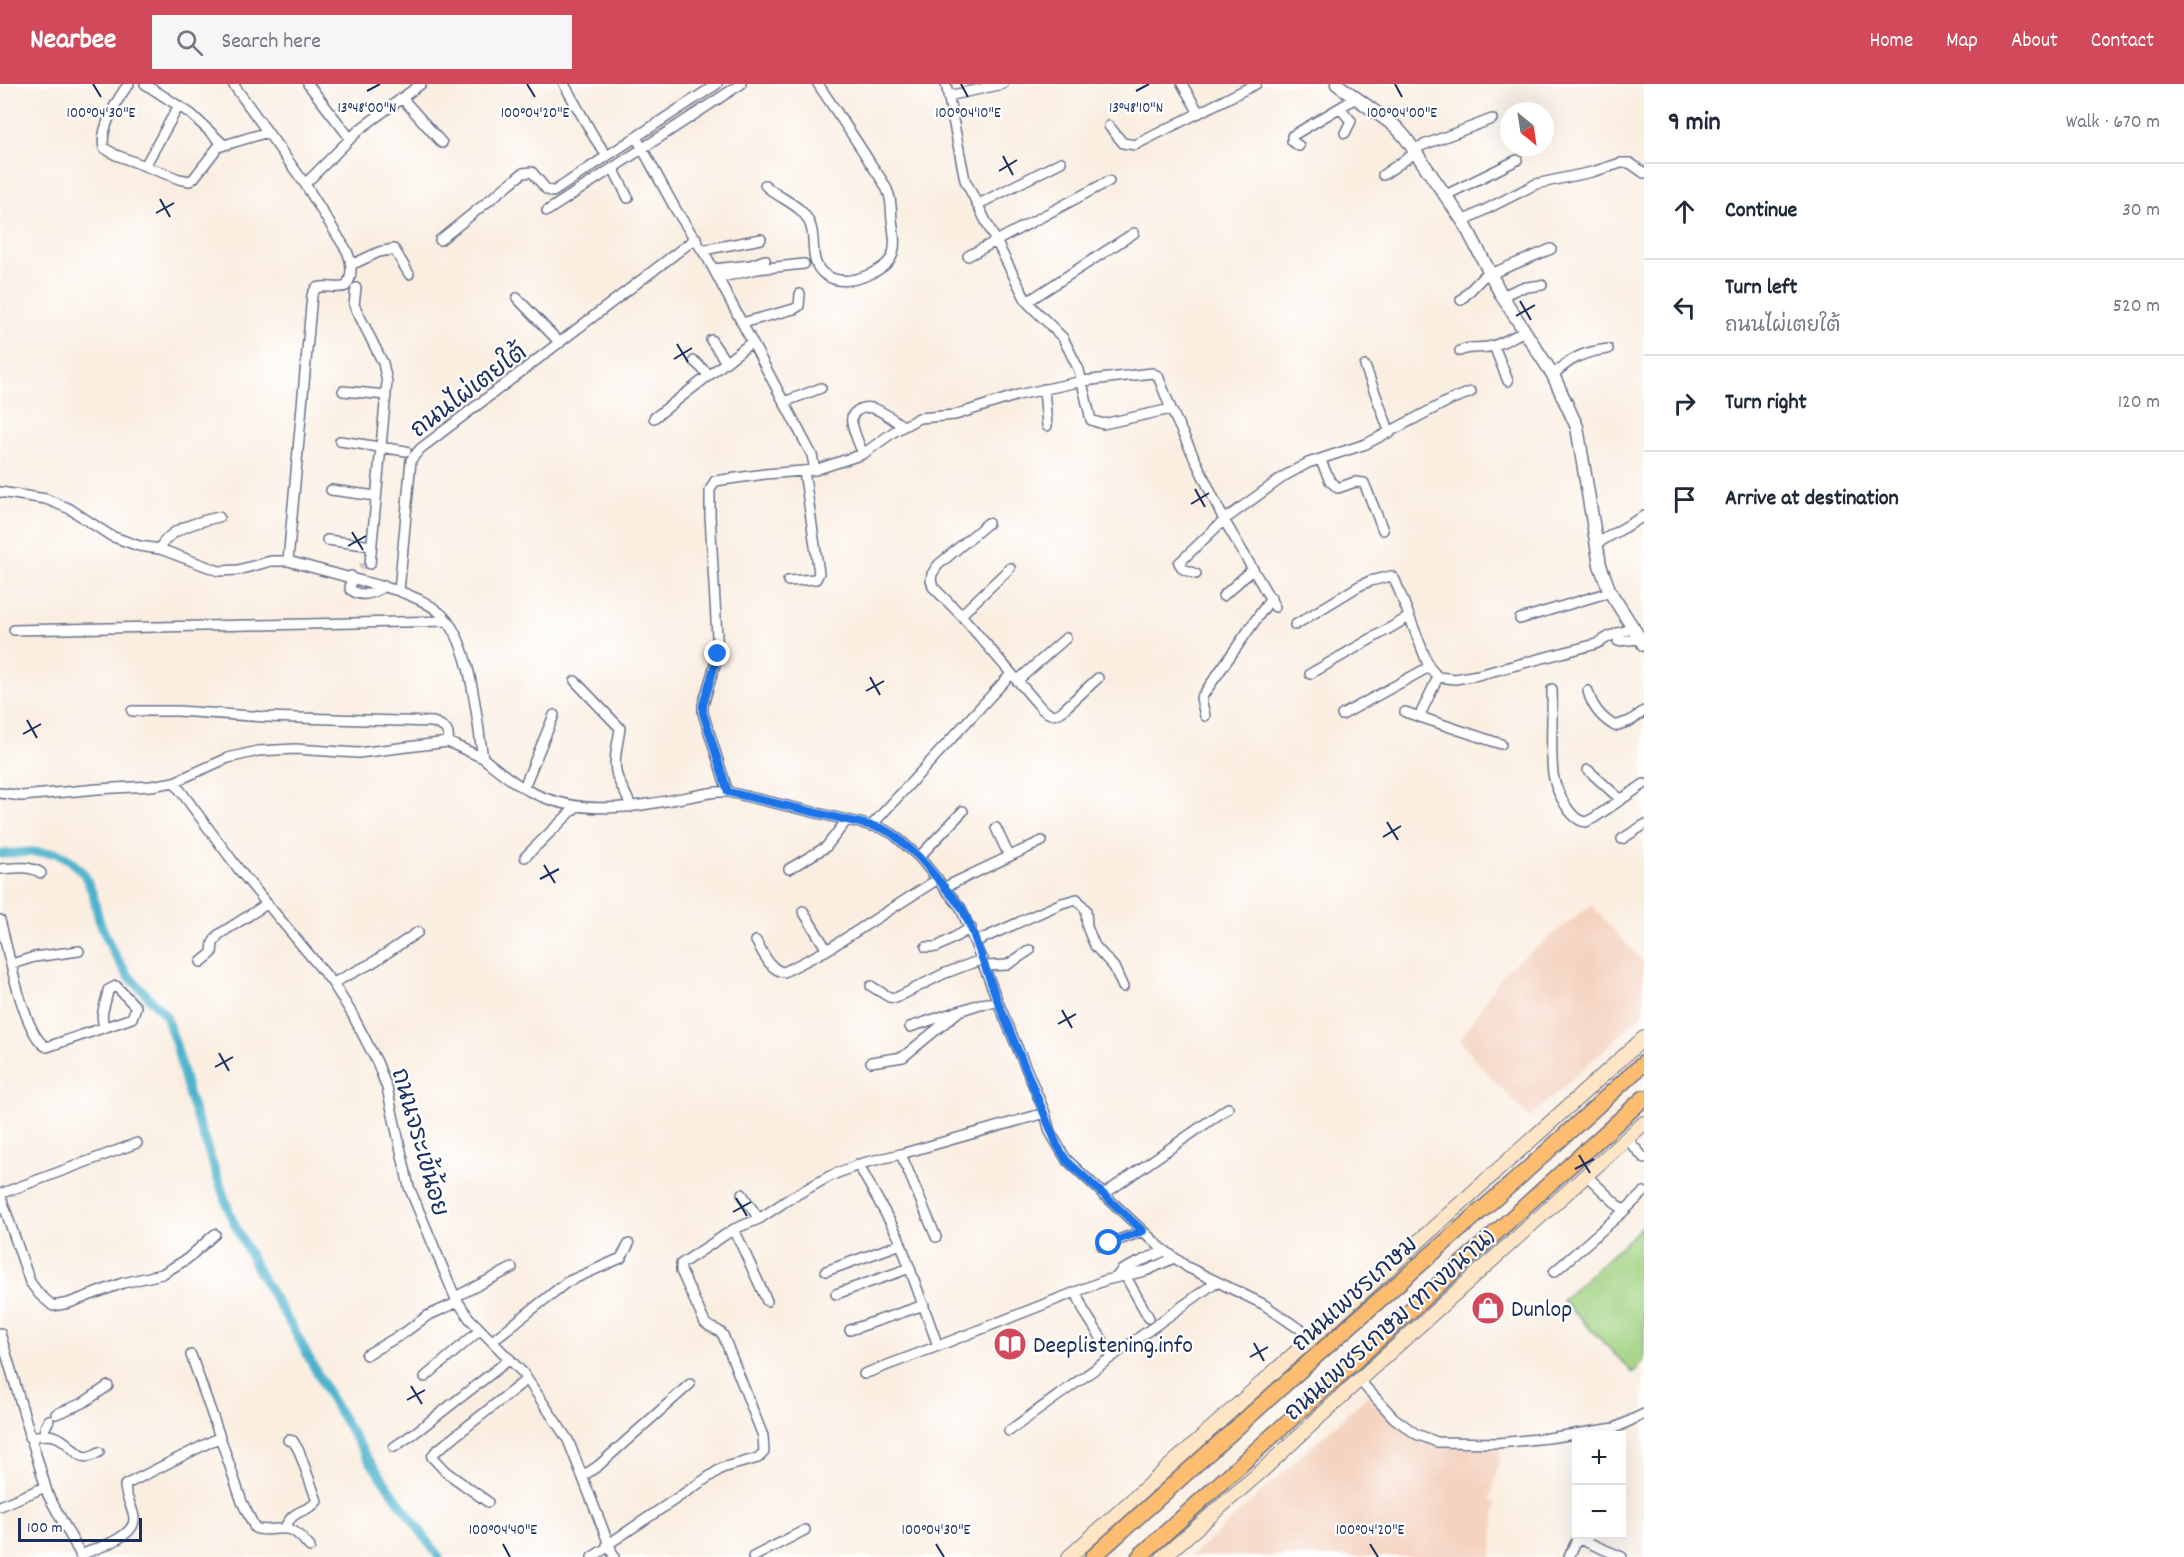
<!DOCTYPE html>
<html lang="en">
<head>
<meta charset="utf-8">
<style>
	:root { --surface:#fff; --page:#f6f6f7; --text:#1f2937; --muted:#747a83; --line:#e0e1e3; --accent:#d1495b }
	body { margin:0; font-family:Dekko,"Playpen Sans Thai",sans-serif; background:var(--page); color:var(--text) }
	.controls { position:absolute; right:18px; bottom:18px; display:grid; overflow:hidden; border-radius:0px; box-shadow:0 6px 24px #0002 }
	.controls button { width:54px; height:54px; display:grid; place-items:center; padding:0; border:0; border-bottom:2px solid var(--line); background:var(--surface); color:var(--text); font:30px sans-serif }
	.compass { position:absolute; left:1500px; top:18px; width:54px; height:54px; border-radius:50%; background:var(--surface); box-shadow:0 6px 24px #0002; rotate:150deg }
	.scale { position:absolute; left:18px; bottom:15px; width:124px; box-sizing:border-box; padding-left:6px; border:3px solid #1b2f5e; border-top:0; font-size:16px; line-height:21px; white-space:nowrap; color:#1b2f5e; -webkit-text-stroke:4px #fff; paint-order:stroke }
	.stop { position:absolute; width:18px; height:18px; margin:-14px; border:4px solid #1a73e8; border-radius:50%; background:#fff }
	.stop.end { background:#1a73e8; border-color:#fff; box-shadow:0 2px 6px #0008 }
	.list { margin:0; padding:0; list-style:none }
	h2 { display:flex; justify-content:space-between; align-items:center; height:78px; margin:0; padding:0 24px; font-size:26px }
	h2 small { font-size:20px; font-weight:400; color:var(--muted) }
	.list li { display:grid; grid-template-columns:39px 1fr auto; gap:18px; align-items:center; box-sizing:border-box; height:96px; padding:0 24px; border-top:2px solid var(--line) }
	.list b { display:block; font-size:22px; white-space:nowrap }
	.list p { margin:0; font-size:20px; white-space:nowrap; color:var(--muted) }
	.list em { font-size:20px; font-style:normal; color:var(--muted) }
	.icon { flex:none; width:33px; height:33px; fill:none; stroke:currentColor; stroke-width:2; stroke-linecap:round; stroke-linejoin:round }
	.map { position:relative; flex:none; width:1644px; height:1473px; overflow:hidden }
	header { display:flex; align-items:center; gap:36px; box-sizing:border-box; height:84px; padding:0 30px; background:var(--accent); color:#fff }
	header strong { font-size:28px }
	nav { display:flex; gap:33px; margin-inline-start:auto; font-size:21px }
	.search { width:420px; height:54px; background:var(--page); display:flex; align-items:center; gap:15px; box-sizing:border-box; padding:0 21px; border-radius:0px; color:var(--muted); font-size:22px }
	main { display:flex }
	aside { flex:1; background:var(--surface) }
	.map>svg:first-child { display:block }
	.built { fill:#f4d3c0 }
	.green { fill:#a0d181; stroke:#5e8070; stroke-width:1.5 }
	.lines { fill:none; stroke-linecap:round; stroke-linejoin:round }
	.canal { stroke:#4eb3cd; stroke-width:9 }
	.minor-tunnel { stroke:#cdc8c7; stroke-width:9; stroke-dasharray:9 4.5; stroke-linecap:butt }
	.minor-casing { stroke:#69728c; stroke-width:12 }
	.tertiary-casing { stroke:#69728c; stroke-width:15 }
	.secondary-casing { stroke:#69728c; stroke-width:16 }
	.trunk-casing { stroke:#69728c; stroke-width:18 }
	.minor { stroke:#fff; stroke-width:9 }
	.tertiary { stroke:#fff; stroke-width:12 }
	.secondary { stroke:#fee5c5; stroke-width:14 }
	.trunk { stroke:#fcbd6f; stroke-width:15 }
	.route { stroke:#1a73e8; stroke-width:8 }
	.ticks { fill:none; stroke:#1b2f5e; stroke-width:2 }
	.labels { text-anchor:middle; stroke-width:4.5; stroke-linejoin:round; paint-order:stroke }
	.street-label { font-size:24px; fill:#1b2f5e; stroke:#fff }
	.poi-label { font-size:24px; fill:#1b2f5e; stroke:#fff; text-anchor:start }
	.ticks-label { font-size:15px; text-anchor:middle; fill:#1b2f5e; stroke:#fff; stroke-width:4.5; stroke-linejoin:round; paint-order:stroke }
</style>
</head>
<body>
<header>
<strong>Nearbee</strong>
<div class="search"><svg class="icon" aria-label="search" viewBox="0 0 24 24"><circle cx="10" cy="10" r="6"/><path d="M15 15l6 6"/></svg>Search here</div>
<nav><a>Home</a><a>Map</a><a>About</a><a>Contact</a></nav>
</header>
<main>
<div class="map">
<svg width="1644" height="1473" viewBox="0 0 1644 1473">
	<rect width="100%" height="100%" fill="#fff"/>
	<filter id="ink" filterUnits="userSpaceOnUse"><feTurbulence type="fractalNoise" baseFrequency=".0167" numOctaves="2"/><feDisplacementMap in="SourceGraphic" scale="12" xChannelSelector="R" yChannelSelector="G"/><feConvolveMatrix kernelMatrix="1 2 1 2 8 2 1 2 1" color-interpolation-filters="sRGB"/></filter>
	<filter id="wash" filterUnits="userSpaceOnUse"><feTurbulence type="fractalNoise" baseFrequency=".008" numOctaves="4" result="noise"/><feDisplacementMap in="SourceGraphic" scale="24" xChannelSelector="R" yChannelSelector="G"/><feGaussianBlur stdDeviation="1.35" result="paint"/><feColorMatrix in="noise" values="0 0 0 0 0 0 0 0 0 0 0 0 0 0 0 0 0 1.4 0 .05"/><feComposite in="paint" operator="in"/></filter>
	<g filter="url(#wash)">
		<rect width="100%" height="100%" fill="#faeee1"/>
		<!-- built -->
		<path class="built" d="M1591,821L1644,879V929L1529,1034L1459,957L1505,887Z
			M1368,1311L1388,1333L1435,1363L1502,1364L1490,1418H1496L1492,1473H1191Z"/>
		<!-- green -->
		<path class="green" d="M1644,1141V1277L1633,1289L1562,1216Z"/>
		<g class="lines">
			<!-- canal -->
			<path class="canal" d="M0,770L30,768L57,769L70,776L84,790L93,810L99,836L112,866L127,890L166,932L176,961L189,1012L232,1135L258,1187L294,1246L331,1315L367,1373L439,1473"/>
		</g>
	</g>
	<g filter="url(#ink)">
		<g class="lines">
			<!-- minor-tunnel -->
			<path class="minor-tunnel" d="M363,485L364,480"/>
			<!-- minor casing -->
			<g class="minor-casing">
				<path id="minor" d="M129,0C118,13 99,47 104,64L116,71L179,95L190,97L194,94L218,63L268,48
					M145,0L191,30L223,60
					M233,0L305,100L347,167C352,178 353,192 346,202C337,206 326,200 316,204L312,211L288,477
					M308,0L350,54
					M564,0L594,53L607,72L636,53
					M717,0L636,53L676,126L708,175L812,371L815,386L765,390L715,397L710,406V431L718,570L703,621V629L728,708
					M946,0L965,96L1027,218L1063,254L1079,286L1091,336L1103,340L1171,325
					M1182,0L1199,29
					M948,12L1003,0
					M402,14L442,59
					M1340,24L1351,37L1345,49
					M1109,42L1123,59L1135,61L1256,0
					M1299,62L1292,57V52L1356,14
					M1413,65L1492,35
					M145,82L178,23
					M613,84L628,114
					M1383,91L1415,69
					M305,100L360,45L421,0
					M765,101C781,117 804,120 811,143C816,159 809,178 824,190C838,200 853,197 868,191C899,178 896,164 892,136C891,127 892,117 888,108C884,97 875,87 869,77C853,51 835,26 818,0
					M1446,111L1517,76
					M977,121L1061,78
					M547,127L741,0
					M1463,137L1536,100L1592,88L1621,79H1630L1644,89
					M696,154L420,365L411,376L399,507C413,513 428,518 440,529C472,557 476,633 483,674C498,686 514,700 531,708C593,738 653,718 716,708H728L881,744L893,750L919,773L961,824L998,918L1045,1029L1050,1048L1066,1075L1159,1162L1187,1183L1263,1220L1295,1242L1315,1252
					M440,156L523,89L532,88L546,105L553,108L607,72
					M703,166L761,155
					M968,172L1109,97
					M351,181L379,168L394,165L409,190
					M714,185L751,181L765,176
					M718,194L757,185L804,180
					M356,204L354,221L383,279L387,298L370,480
					M1502,212L1520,204L1542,201
					M517,214L560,259
					M1461,216L1483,193L1551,165
					M1027,218L1134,149
					M742,239L794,225L799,222L800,210
					M711,256L726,278
					M1494,262L1508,297
					M1460,267C1470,262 1477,265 1488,263C1500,261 1512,253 1523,248
					M694,277L709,291
					M1365,282L1390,349
					M1553,291C1571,274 1583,268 1608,265
					M1044,305L1047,342
					M343,307L386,311
					M784,318L821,304
					M654,334L752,258
					M340,357L406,367
					M863,370C859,360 854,349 852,339C851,334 852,330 857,327C872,316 890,334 903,342
					M1320,375L1330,397L1338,404L1355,398L1364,399L1383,446
					M815,386L863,370L895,347L919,334L955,331L1018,311L1083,297L1152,289L1158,292L1171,325L1224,436L1275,523
					M331,406L376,412
					M0,408L46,415L70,425L111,452L139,462L160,465L219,487L238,486L271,477H288L399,507
					M988,439L938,481L932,490L931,496L933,503L961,531L1042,625C1049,630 1053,633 1061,628L1098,594
					M327,456L372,462
					M1596,460L1644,432
					M160,465C167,445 200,437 219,433
					M1196,490L1183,485L1179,479L1224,436L1286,391L1308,379L1366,360L1450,316L1471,308
					M351,492L350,505C361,514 373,510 384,502
					M788,497L816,495L819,489L804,387
					M1223,512L1253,485
					M961,531L1010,484
					M1520,535L1610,508
					M1295,541L1359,502L1370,497L1391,492L1395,496L1429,583L1438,593L1455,595L1478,591L1596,560L1612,551
					M14,546L448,537
					M1617,549L1632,545
					M1618,557L1639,555
					M1310,590L1409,533
					M575,597L620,644C618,661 611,680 619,697C623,706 628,713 631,723
					M1017,597L1066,554
					M1552,605C1553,633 1550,663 1553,690C1555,705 1570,737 1586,738L1594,734L1644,700
					M1588,607C1592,623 1601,634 1615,642L1630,637L1644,627
					M132,627H178L265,633L433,638C444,642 450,646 448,658
					M1405,628L1501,660
					M1342,631L1429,583
					M1205,632L1201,614L1271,514
					M1419,633L1438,593
					M1588,686L1620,715
					M174,698L240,787L332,898L351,928L377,978L387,1004L409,1103L455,1213L469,1234L523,1289L568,1356L614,1473
					M524,703L554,631
					M0,709L22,712L97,705L151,702L174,698L228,674L258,667L295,665L358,669L448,658L483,674
					M871,742L1011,590
					M996,744L1009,772
					M1622,755L1644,741
					M525,773L577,722
					M919,773L963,727
					M0,785C14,784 29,781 41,789
					M789,785L826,763L847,736
					M945,803L1042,757
					M803,827L827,866
					M0,836C7,861 24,954 47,963L132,934L136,923L116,902L108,906C107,918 98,932 105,943
					M756,857C763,868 770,887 784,888L827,866L938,795
					M975,858L1062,819L1077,815L1086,826L1087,843L1095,862L1114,883L1123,903
					M926,863H937L971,844
					M201,878L212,869L213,859L218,851L267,820
					M12,880L34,873L79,867
					M985,882L1007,881L1030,866
					M333,899L372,879L418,848
					M871,902L889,913L896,914L943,890L983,875
					M910,943L980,920L998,918
					M871,978L903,973L958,928
					M1627,1055L1644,1074
					M901,1070L936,1153
					M858,1080L898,1152L938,1262L1106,1196L1145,1187
					M0,1110L30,1198L39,1210L53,1222L69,1219L123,1199L162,1190L187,1175L215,1150
					M0,1110L137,1059
					M742,1110L759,1135
					M1103,1111L1228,1024
					M1624,1127L1644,1108
					M734,1145L767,1217
					M1102,1162L1143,1147
					M1143,1176L1165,1167
					M1122,1186L1149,1234
					M1148,1186L1174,1174
					M826,1187L901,1160
					M1554,1188L1624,1127L1586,1091
					M1118,1191L1122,1186L1139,1178
					M1076,1208L1084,1227L1107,1263
					M836,1210L910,1184
					M455,1213L512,1184
					M850,1246L924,1221
					M0,1249L48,1411L82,1473
					M492,1257L567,1198L621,1174L629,1160
					M366,1271L404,1249L427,1232L458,1218
					M864,1290L938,1262
					M425,1293L480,1246
					M1359,1296L1394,1334L1416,1350L1437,1358L1498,1359L1548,1354L1615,1344L1644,1330
					M56,1330L83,1319L108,1302
					M1009,1347L1216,1198
					M44,1351L45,1344L49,1336
					M29,1353C37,1352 46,1350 54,1352C75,1358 76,1383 99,1368
					M220,1353L242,1418L255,1444C267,1449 279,1442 291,1446C299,1449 304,1457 310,1463
					M394,1363L416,1348L510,1275
					M583,1392L598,1382L690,1300
					M488,1418L446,1388L432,1373L435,1368L527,1295
					M0,1422L45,1403
					M284,1445C295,1422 307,1430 317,1417L299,1367L293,1357L288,1356
					M1577,1454L1622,1473
					M607,1461L722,1384L758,1374L764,1368L763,1352L723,1251C718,1244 711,1245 705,1239L681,1187V1180L734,1145L759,1135L789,1115L830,1092L863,1079L901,1070L1045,1029
					M80,1471C95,1465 136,1453 134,1434C133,1423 125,1413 125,1401L220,1353L191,1271
					M592,1473L608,1463
					M753,1473L805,1446
					M1569,1473L1579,1451"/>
			</g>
			<!-- tertiary casing -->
			<g class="tertiary-casing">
				<path id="tertiary" d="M1337,0L1396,43L1405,53L1463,137L1502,212L1553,291L1577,343L1600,481L1610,508L1644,561"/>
			</g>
			<!-- secondary casing -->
			<g class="secondary-casing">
				<path id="secondary" d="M1069,1473L1644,954
					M1163,1473L1265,1384L1359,1296L1644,1039"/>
			</g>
			<!-- trunk casing -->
			<g class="trunk-casing">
				<path id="trunk" d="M1093,1473L1327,1262L1517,1095L1644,979
					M1139,1473L1644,1014"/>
			</g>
			<!-- minor -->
			<use href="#minor" class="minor"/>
			<!-- tertiary -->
			<use href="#tertiary" class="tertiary"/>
			<!-- secondary -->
			<use href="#secondary" class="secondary"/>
			<!-- trunk -->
			<use href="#trunk" class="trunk"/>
		</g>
	</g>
	<g class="lines" filter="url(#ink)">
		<!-- route -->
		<path class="route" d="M718,570L703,621V629L728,708L881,744L893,750L919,773L962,824L971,844L998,918L1057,1061L1066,1076L1143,1147L1109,1159"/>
	</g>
	<!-- ticks -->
	<path class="ticks" d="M93,0L101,13M527,0L535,13M961,0L968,13M1395,0L1402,13M367,7L380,0M1136,7L1149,0M1003,72L1013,91M999,87L1017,76M160,115L170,133M156,129L174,119M1520,217L1531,236M1516,232L1535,221M677,260L688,278M674,275L692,264M1195,405L1205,423M1191,420L1209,409M352,448L363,466M348,462L366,452M870,593L880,611M866,607L884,597M27,636L37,654M23,650L41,640M1387,738L1398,756M1383,753L1401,742M544,781L555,799M540,795L559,785M1062,926L1072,944M1058,940L1076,930M219,969L229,987M215,983L233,973M1579,1071L1590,1089M1575,1085L1594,1075M736,1114L747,1132M733,1128L751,1118M1254,1259L1264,1277M1250,1273L1268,1263M411,1302L422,1320M407,1316L425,1306M503,1460L510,1473M936,1460L944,1473M1370,1460L1378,1473"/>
	<!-- icons -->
	<defs>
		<g id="shop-disc" transform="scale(1.725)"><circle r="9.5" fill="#d1495b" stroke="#fff"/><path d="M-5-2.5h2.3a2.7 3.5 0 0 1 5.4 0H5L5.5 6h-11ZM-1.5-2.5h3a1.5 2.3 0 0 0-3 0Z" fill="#fff"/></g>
		<g id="library-disc" transform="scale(1.725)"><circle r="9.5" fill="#d1495b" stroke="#fff"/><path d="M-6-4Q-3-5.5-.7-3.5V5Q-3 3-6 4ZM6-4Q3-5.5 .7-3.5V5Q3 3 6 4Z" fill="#fff"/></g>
	</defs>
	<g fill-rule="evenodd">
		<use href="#shop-disc" x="1488" y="1224"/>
		<use href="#library-disc" x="1010" y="1260"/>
	</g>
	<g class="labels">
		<!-- street labels -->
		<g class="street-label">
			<text transform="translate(468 306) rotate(-37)" y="8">ถนนไผ่เตยใต้</text>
			<text transform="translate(421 1058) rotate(74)" y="8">ถนนจระเข้น้อย</text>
			<text transform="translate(1354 1209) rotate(-42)" y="8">ถนนเพชรเกษม</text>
			<text transform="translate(1389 1240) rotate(-42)" y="8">ถนนเพชรเกษม (ทางขนาน)</text>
		</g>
		<!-- poi labels -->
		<g class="poi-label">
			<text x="1511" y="1232">Dunlop</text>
			<text x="1033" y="1268">Deeplistening.info</text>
		</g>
	</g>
	<g class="ticks-label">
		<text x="367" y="28">13°48'00"N</text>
		<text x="1136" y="28">13°48'10"N</text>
		<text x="101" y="33">100°04'30"E</text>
		<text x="535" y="33">100°04'20"E</text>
		<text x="968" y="33">100°04'10"E</text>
		<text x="1402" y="33">100°04'00"E</text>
		<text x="503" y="1450">100°04'40"E</text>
		<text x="936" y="1450">100°04'30"E</text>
		<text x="1370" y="1450">100°04'20"E</text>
	</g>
</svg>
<div class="controls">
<button>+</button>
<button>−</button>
</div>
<svg class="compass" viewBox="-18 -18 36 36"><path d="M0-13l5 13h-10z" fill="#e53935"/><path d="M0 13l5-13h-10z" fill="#747a83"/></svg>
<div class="scale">100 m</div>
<div class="stop" style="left:1109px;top:1159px"></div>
<div class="stop end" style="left:718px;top:570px"></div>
</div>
<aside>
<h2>9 min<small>Walk · 670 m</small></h2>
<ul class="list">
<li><svg class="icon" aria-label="ahead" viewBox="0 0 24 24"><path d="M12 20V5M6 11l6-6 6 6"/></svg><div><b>Continue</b></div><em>30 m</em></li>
<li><svg class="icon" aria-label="left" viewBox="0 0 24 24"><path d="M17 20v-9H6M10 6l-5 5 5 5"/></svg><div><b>Turn left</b><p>ถนนไผ่เตยใต้</p></div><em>520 m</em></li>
<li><svg class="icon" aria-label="right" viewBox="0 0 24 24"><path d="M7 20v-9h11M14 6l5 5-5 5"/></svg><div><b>Turn right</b></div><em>120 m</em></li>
<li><svg class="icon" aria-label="arrive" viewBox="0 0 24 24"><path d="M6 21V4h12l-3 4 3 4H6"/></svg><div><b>Arrive at destination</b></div></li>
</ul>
</aside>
</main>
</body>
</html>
